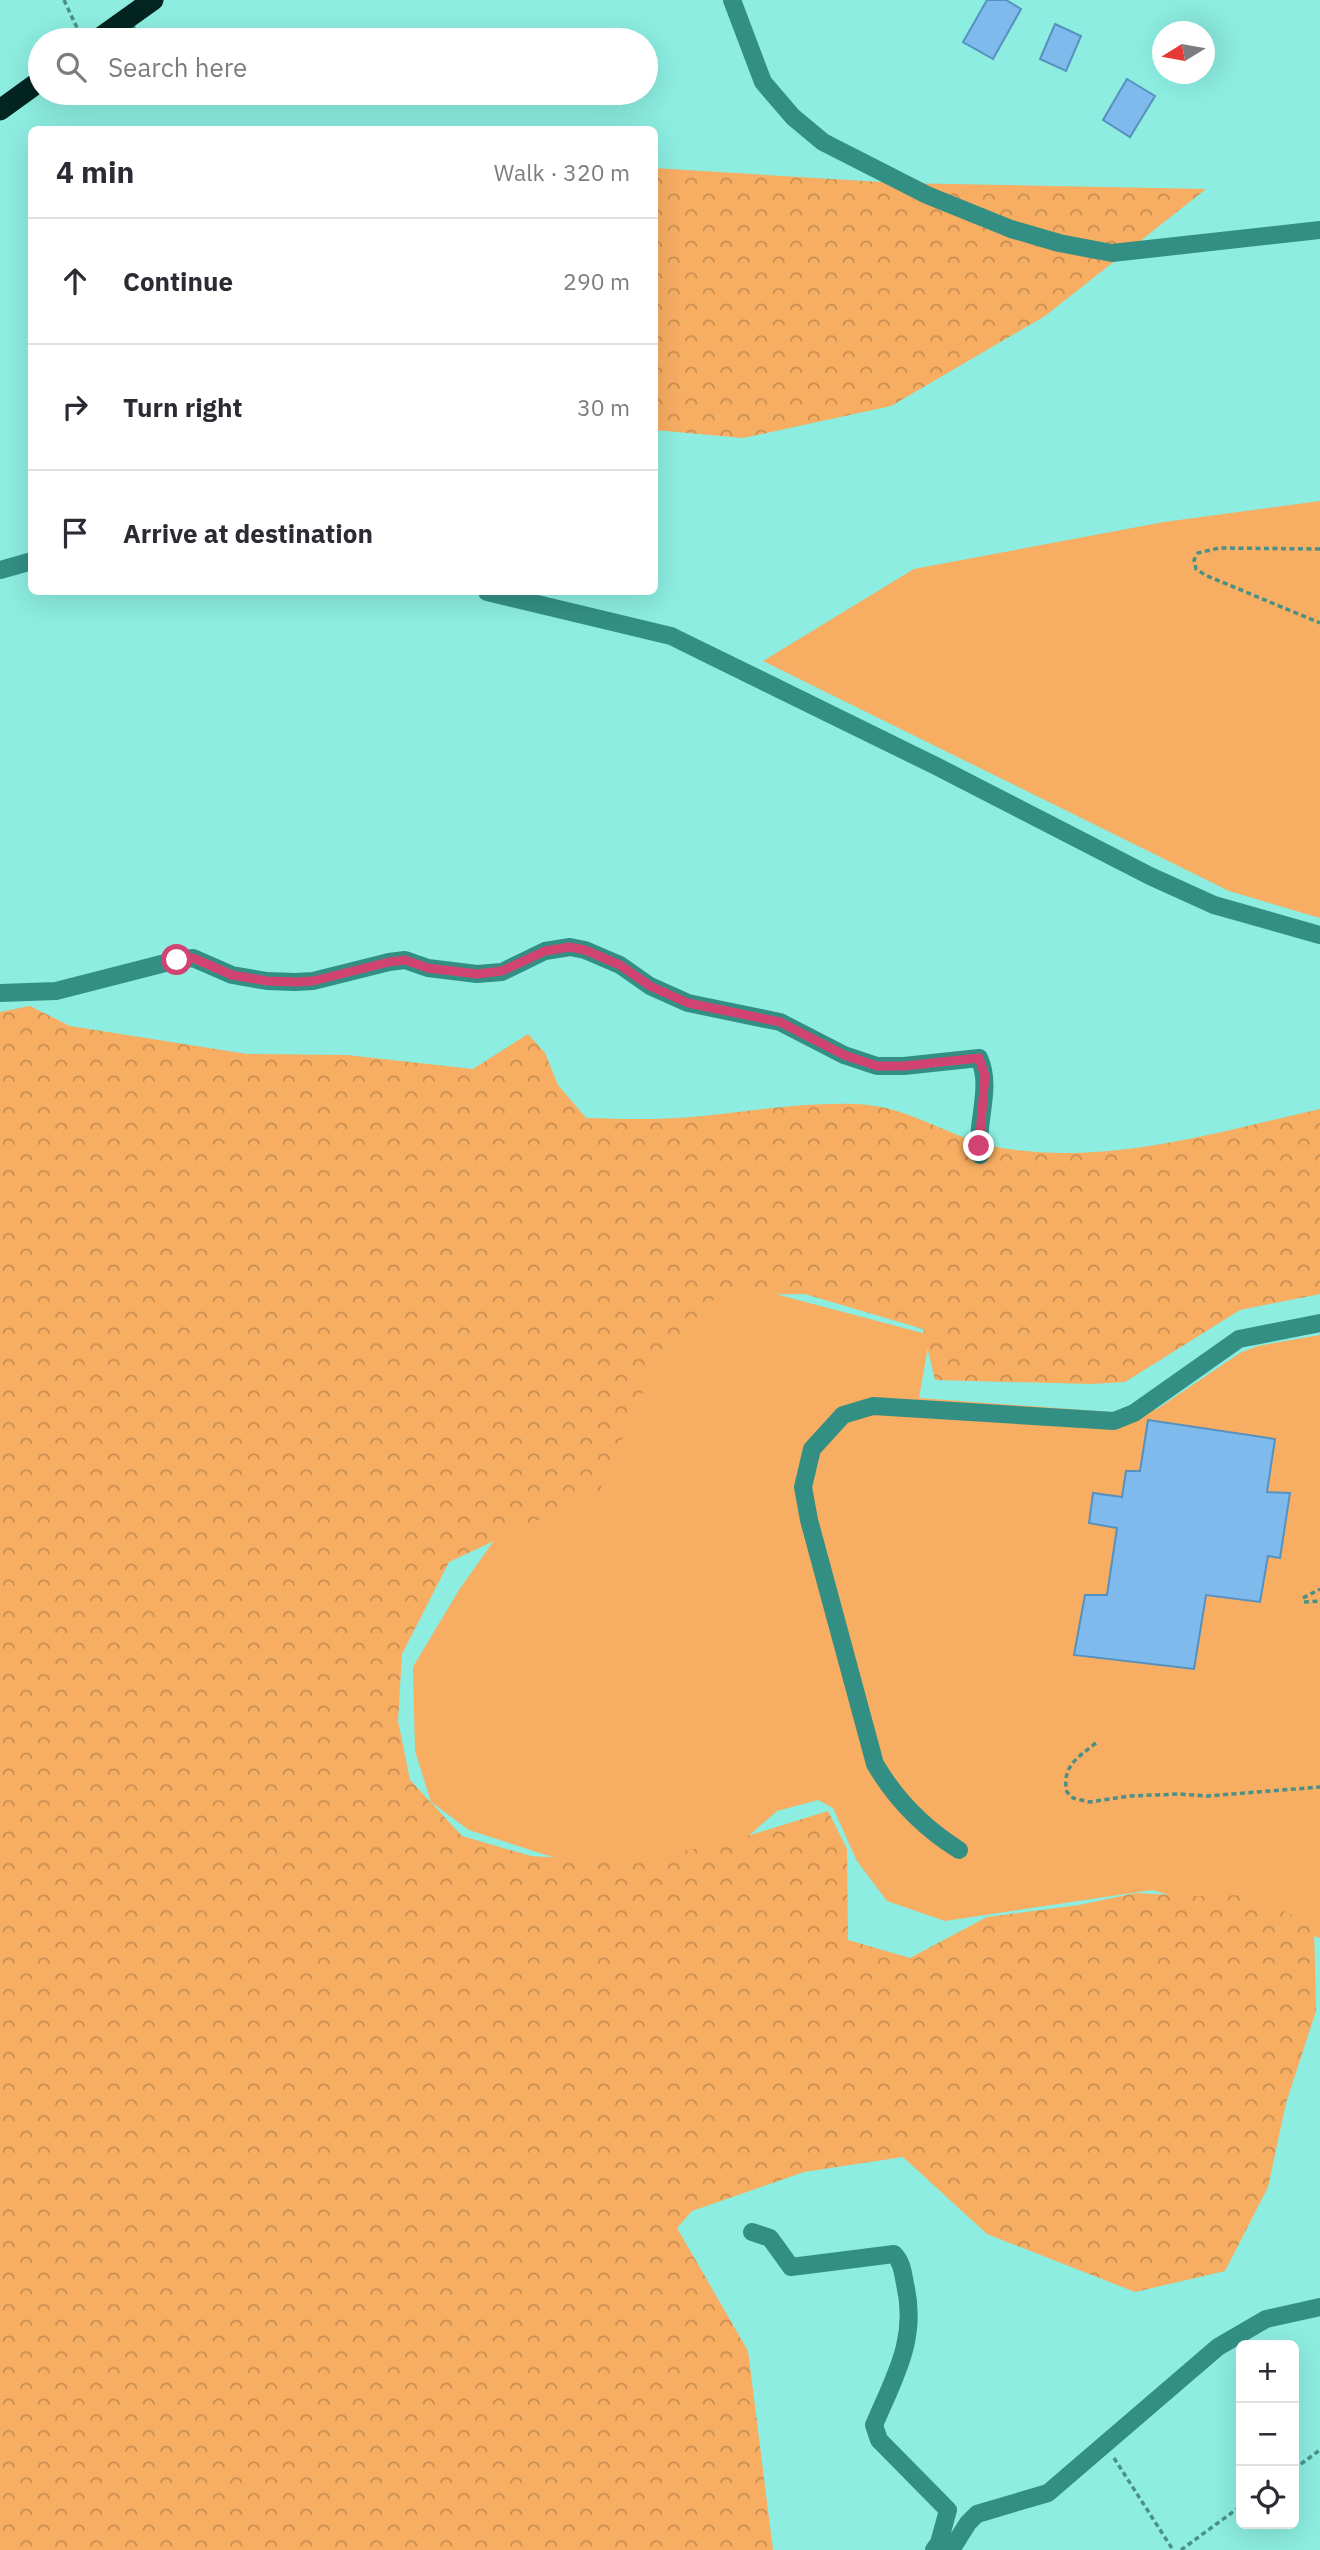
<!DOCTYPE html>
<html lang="en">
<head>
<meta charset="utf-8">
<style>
	:root { --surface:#fff; --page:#f2f2f3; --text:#2b2b33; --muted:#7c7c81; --line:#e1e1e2 }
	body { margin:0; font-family:"IBM Plex Sans",sans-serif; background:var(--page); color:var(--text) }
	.controls { position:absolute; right:21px; bottom:21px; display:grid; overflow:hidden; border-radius:10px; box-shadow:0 7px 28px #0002 }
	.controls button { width:63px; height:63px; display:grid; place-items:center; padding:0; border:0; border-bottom:2px solid var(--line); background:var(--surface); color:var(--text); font:35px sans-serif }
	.compass { position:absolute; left:1152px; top:21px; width:63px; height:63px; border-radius:50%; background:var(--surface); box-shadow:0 7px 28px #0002; rotate:259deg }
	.stop { position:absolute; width:21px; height:21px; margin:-16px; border:5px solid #d14472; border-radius:50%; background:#fff }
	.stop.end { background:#d14472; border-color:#fff; box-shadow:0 2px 7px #0008 }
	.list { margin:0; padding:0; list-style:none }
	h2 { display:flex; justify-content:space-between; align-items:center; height:91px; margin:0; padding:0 28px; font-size:30px }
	h2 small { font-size:23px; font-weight:400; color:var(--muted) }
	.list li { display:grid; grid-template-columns:46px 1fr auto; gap:21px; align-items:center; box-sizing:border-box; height:126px; padding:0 28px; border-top:2px solid var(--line) }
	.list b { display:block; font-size:26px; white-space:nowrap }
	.list em { font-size:23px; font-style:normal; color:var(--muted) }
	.icon { flex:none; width:38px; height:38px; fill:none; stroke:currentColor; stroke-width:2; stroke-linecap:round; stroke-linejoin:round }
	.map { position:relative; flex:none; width:1320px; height:2550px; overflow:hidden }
	.search { position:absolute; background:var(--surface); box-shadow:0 7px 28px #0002; left:28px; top:28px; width:630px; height:77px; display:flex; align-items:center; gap:18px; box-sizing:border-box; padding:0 24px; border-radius:38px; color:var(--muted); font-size:26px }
	.panel { position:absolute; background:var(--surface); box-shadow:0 7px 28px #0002; left:28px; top:126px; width:630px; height:469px; border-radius:10px }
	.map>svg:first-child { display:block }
	.green { fill:#f7ad62 }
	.forest { fill:url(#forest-crowns) }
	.building { fill:#7ebaeb; stroke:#5691c0; stroke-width:2 }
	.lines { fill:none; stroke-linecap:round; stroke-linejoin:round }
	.path { stroke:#4b9087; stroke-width:3.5; stroke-dasharray:5 3.5; stroke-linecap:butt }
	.minor { stroke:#338f84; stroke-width:18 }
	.highway { stroke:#032421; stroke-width:21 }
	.route { stroke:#d14472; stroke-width:9 }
</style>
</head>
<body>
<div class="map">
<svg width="1320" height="2550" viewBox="0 0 1320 2550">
	<defs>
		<pattern id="forest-crowns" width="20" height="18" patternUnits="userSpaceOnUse" patternTransform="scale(1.75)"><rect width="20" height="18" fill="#f7ad62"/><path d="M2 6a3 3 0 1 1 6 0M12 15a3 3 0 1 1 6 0" fill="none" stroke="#c78e52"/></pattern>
	</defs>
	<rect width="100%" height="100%" fill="#8cede0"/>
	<!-- green -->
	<path class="green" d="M1320,501V918L1229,891L763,661L914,569L1164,522Z
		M712,1290L764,1291L930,1335L919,1398L1111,1412L1157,1409L1240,1353L1258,1346L1320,1335V1938L1152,1890L945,1921L887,1901L857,1861L833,1808L818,1800L777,1811L723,1858L636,1880L546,1855L469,1830L431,1802L415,1751L413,1667L459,1590L573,1429Z"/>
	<!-- forest -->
	<path class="forest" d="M654,168L897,183L1206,189L1045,316L891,406L743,438L655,430Z
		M30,1006L70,1026L247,1054L347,1055L473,1069L528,1034L545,1053L558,1085L586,1118C622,1119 657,1120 692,1117C746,1112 801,1102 856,1104C912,1106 951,1140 1002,1148C1107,1166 1218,1132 1320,1109V1294L1240,1310L1125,1382L1091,1384L935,1380L923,1329L805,1294L718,1295L659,1356L599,1492L449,1562L402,1654L398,1721L410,1780L462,1836L531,1856L630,1862L728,1842L828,1811L847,1849L848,1940L910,1958L987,1917L1079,1905L1136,1893L1193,1896L1248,1895L1314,1925L1316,2011L1286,2103L1268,2187L1225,2271L1135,2292L987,2234L903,2157L804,2172L692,2211L677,2228L748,2351L773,2550H0V1012Z"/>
	<!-- building -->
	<path class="building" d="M987,0H1006L1021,9L993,59L963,42Z
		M1055,24L1081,36L1066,71L1040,59Z
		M1127,79L1155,96L1130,137L1103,120Z
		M1148,1420L1275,1439L1267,1492L1290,1493L1280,1558L1268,1556L1260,1602L1206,1595L1194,1669L1074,1655L1085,1595H1107L1117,1528L1089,1523L1093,1493L1122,1497L1126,1471H1140Z"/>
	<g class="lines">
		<!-- path -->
		<path class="path" d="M64,0L79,32
			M1320,549L1219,548L1198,553L1194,560L1196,569L1205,575L1320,623
			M1303,1598L1320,1589
			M1304,1602L1320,1601
			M1096,1743C1078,1757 1061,1767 1067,1792L1073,1798L1089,1802L1129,1796L1180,1794L1207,1796L1320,1787
			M1114,2458L1173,2550
			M1294,2469L1320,2450
			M1181,2550L1241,2506"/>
		<!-- minor -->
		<path class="minor" d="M732,0L763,82L793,117L823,142L927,195L1011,229L1059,243L1112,253L1320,230
			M120,23L135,40
			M0,570L32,561
			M487,592L671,636L934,765L1150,876L1214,905L1320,935
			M0,993L56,991L177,960L193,958L232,975L267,981L295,982L313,981L389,962L405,960L428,968L477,974L502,972L545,951L570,947L585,950L620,965L650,986L688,1003L780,1022L844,1055L877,1066H904L979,1058C993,1087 975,1124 980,1155
			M959,1850C924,1828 896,1800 875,1764L809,1520L803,1487L812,1449L843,1415L873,1406L1114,1421L1134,1413L1239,1339L1320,1323
			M752,2232L770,2238L791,2267L894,2254C902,2262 903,2273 905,2284C918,2338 895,2376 874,2425L879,2440L948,2510L939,2543L934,2550
			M951,2550L968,2523L977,2514L1048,2493L1218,2347L1266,2319L1320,2307"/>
		<!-- highway -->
		<path class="highway" d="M97,40L153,0
			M0,110L40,81"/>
	</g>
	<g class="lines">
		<!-- route -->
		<path class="route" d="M177,960L193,958L232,975L267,981L295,982L313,981L389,962L405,960L428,968L477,974L502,971L545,951L570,947L585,950L620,965L650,986L688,1003L780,1022L844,1055L877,1066H904L979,1058L985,1076L979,1146"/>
	</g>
</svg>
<div class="controls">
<button>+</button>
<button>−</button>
<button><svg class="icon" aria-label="locate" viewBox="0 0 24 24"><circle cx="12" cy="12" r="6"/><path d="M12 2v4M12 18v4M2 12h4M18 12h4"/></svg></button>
</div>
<svg class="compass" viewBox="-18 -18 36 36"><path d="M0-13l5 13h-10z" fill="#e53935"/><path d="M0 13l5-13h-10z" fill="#7c7c81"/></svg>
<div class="stop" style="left:177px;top:960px"></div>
<div class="stop end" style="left:979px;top:1146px"></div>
<div class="search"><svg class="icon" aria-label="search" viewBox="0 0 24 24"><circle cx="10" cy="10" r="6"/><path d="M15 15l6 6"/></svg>Search here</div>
<section class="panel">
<h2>4 min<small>Walk · 320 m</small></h2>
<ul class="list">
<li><svg class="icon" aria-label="ahead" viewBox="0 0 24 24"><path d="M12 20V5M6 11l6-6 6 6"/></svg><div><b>Continue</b></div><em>290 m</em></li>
<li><svg class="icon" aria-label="right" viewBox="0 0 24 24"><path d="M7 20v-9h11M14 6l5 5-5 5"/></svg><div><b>Turn right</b></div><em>30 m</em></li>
<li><svg class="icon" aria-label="arrive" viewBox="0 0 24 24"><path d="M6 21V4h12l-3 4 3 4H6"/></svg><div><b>Arrive at destination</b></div></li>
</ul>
</section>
</div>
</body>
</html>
